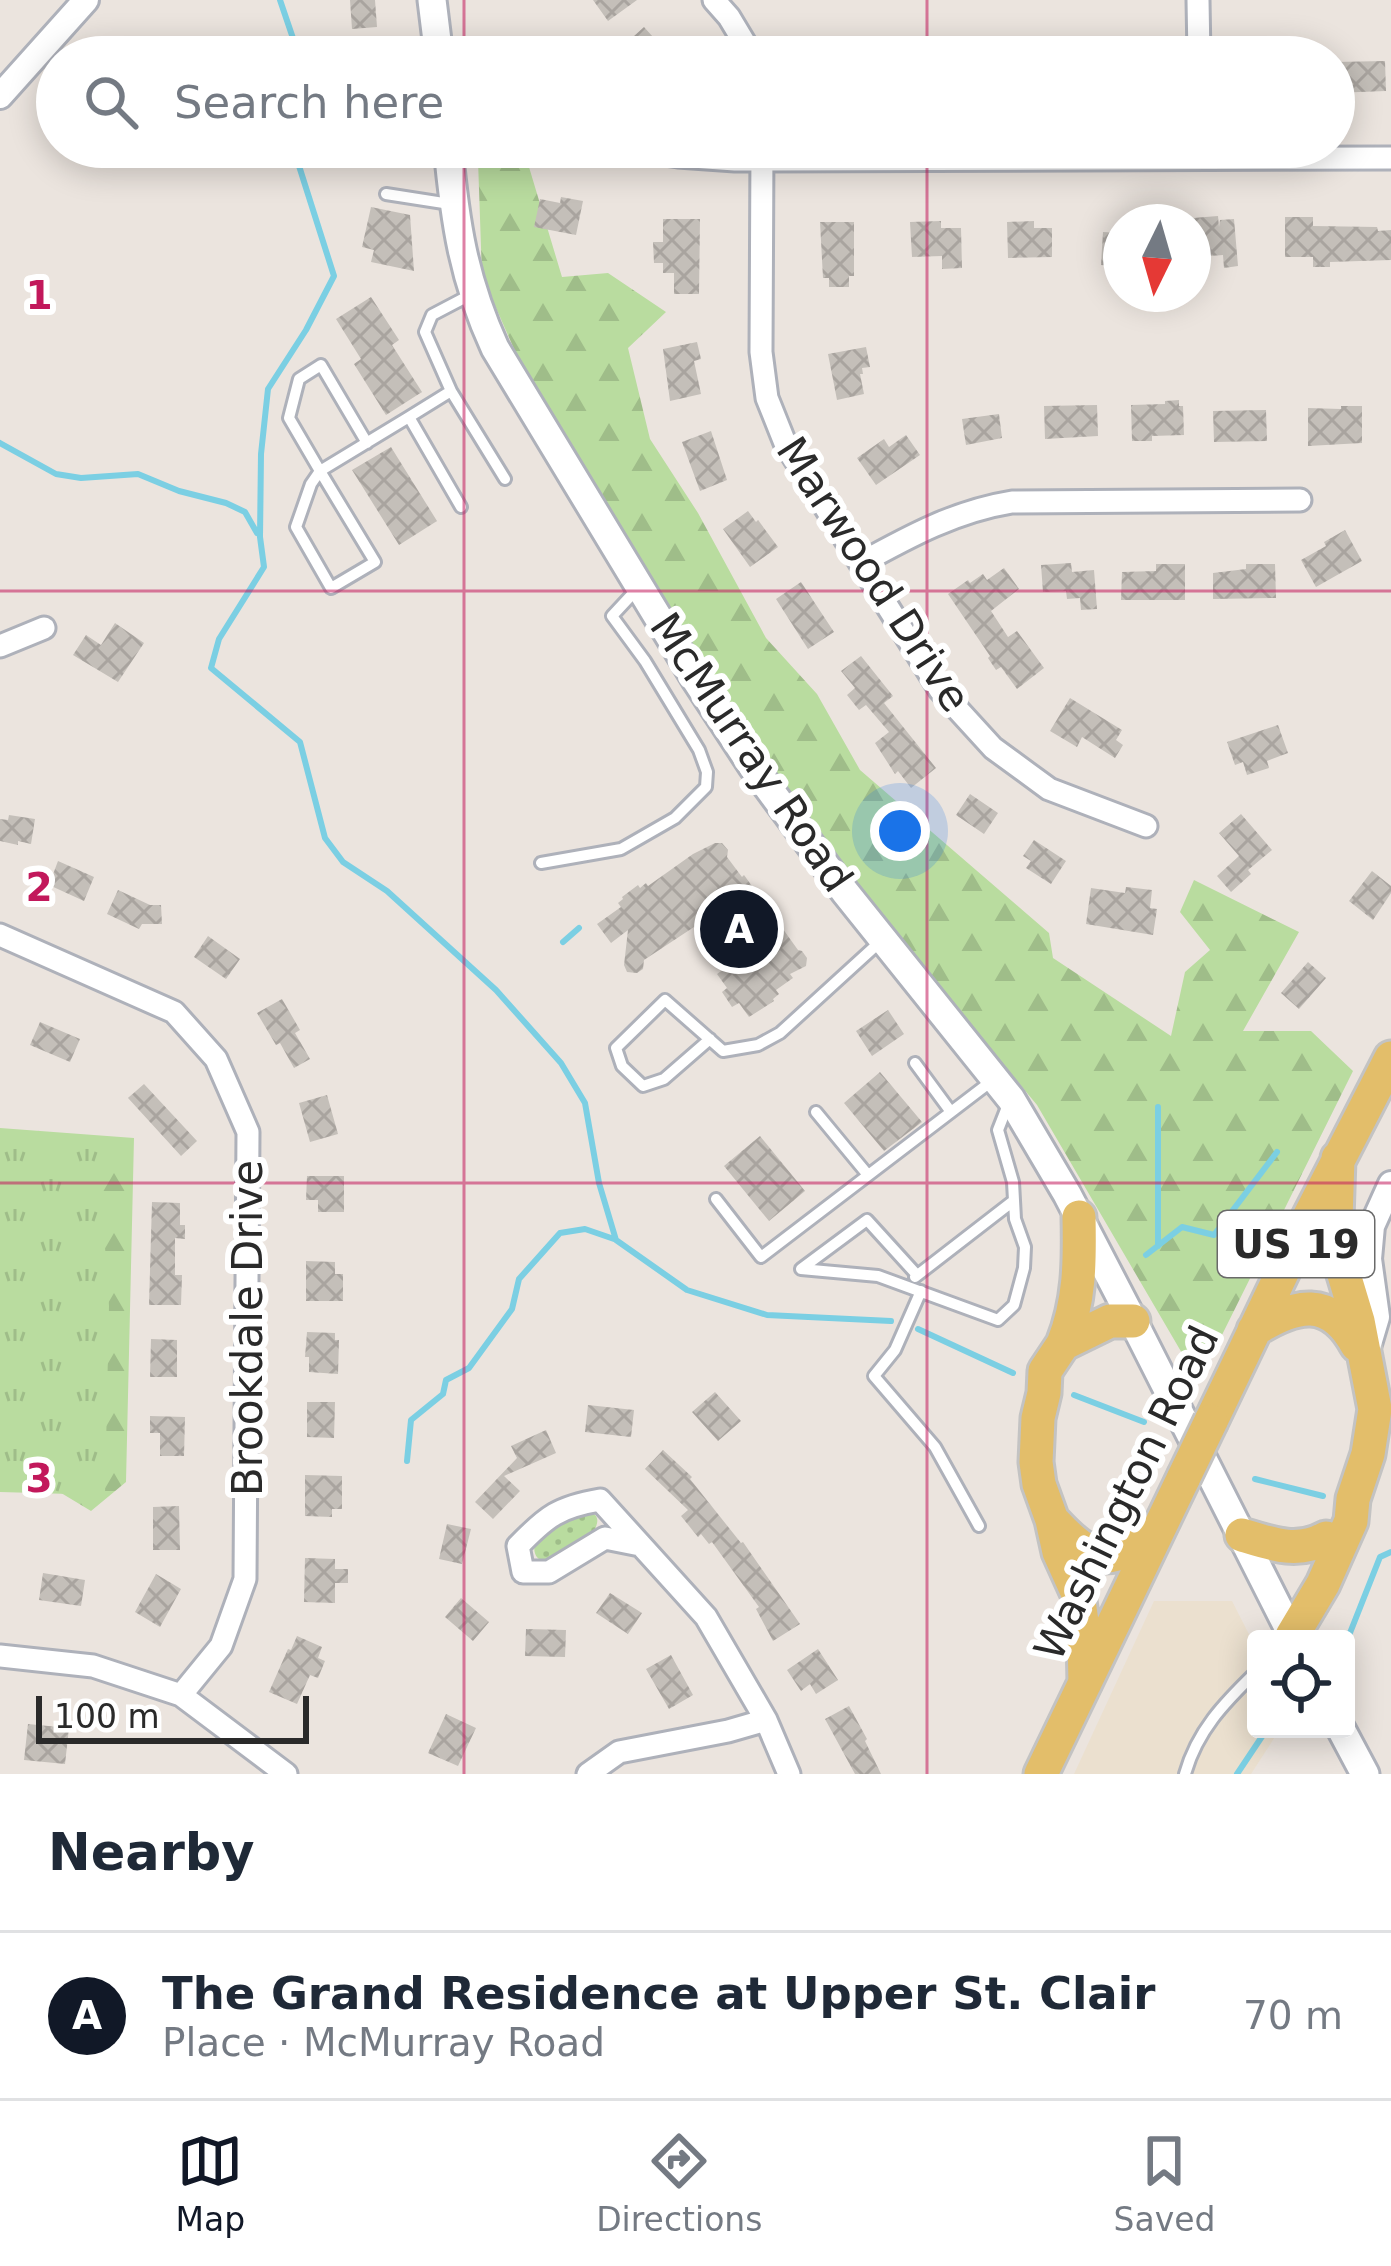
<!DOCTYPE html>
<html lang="en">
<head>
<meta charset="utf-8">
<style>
	:root { --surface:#fff; --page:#f6f6f7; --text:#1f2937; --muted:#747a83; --line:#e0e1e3; --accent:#111827 }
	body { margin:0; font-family:"DejaVu Sans",sans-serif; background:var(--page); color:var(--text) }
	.controls { position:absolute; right:36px; bottom:36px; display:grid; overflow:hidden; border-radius:12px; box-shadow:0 6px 30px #0003 }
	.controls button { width:108px; height:108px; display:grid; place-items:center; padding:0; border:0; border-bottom:3px solid var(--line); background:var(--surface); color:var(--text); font:60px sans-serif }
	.compass { position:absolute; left:1103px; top:204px; width:108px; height:108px; border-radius:50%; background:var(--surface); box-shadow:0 6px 30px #0003; rotate:185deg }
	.scale { position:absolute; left:36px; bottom:30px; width:273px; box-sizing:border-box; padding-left:12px; border:6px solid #2a2a2a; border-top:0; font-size:33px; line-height:42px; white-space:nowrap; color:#2a2a2a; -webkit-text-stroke:9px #fff; paint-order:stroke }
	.you { position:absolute; left:900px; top:831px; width:42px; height:42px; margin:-30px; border:9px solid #fff; border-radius:50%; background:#1a73e8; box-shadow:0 0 0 18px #1a73e833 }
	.badge { display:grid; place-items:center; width:78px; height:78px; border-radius:50%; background:var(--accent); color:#fff; font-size:39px; font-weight:700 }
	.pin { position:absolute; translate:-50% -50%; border:6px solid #fff; box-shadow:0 3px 12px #0006 }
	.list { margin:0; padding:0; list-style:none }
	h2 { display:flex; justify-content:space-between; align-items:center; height:156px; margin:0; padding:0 48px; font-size:51px }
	h2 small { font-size:39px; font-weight:400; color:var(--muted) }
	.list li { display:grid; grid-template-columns:78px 1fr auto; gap:36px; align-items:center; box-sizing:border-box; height:168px; padding:0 48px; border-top:3px solid var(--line) }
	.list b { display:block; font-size:45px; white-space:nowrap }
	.list p { margin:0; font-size:39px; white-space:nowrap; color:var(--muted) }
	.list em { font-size:39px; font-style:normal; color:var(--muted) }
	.icon { flex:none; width:66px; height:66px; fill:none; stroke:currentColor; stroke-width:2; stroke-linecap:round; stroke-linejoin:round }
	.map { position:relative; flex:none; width:1391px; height:1774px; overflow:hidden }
	.search { position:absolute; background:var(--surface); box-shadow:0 6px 30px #0003; left:36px; right:36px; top:36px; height:132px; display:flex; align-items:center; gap:30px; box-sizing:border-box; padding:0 42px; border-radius:66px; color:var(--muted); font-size:45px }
	.sheet { height:324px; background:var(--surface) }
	nav { display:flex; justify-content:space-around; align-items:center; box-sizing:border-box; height:168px; border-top:3px solid var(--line); background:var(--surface); font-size:33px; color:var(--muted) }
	nav a { display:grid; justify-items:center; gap:6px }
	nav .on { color:var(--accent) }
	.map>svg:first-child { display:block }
	.education { fill:#ebe0cf }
	.grass { fill:url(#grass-dots) }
	.forest { fill:url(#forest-firs) }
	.park { fill:url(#park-tufts) }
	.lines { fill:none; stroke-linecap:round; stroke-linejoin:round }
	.stream { stroke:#7bcfe3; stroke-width:6 }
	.building { fill:url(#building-cross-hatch) }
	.service-casing { stroke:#aeb1ba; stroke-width:16 }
	.minor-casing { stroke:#aeb1ba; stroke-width:27 }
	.tertiary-casing { stroke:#aeb1ba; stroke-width:30 }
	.secondary-casing { stroke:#aeb1ba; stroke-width:33 }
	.primary-casing { stroke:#c3c3c3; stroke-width:39 }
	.service { stroke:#fff; stroke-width:10 }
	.minor { stroke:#fff; stroke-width:21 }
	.tertiary { stroke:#fff; stroke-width:24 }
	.secondary { stroke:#fff; stroke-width:27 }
	.primary { stroke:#e3be6a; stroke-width:33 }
	.primary-bridge-casing { stroke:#c3c3c3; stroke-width:39; stroke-linecap:butt }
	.primary-bridge { stroke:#e3be6a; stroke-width:33 }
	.grid { fill:none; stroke:#c2185b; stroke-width:3; stroke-opacity:0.55 }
	.labels { text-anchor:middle; stroke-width:12; stroke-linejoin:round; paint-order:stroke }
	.shield { fill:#fff; stroke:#6a6a6a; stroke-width:3 }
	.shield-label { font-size:39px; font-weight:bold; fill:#2a2a2a }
	.street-label { font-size:42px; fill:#2a2a2a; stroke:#fff }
	.grid-label { font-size:39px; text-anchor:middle; font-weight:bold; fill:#c2185b; stroke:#fff; stroke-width:12; stroke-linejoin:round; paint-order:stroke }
</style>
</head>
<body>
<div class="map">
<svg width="1391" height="1774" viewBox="0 0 1391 1774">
	<defs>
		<pattern id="grass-dots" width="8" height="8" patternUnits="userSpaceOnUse" patternTransform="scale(3)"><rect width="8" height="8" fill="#b9dc9f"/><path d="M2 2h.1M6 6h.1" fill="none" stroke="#9fbd89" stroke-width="1.8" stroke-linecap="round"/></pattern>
		<pattern id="forest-firs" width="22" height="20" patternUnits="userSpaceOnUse" patternTransform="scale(3)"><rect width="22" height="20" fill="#b9dc9f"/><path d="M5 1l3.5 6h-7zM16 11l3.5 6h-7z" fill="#9fbd89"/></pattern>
		<pattern id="park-tufts" width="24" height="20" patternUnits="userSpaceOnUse" patternTransform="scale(3)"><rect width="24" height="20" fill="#b9dc9f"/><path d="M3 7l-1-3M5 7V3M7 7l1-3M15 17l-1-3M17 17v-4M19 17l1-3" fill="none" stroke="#9fbd89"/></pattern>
		<pattern id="building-cross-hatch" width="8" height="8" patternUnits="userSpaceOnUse" patternTransform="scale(3)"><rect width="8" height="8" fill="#c4bfb9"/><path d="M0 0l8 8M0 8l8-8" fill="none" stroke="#a9a49f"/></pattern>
	</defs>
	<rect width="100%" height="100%" fill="#ebe4de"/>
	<!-- education -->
	<path class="education" d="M1154,1601H1232L1256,1648V1729H1280L1251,1774H1074Z"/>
	<!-- grass -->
	<path class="grass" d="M580,1510C640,1514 524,1598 535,1541Z"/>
	<!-- forest -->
	<path class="forest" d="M526,157L562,277L608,273L666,312L628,348L650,439L698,513L766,638L817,694L860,770L1049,933L1053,958L1171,1036L1185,972L1210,950L1180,912L1194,880L1299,932L1243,1031H1311L1353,1071L1215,1349L1193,1372L1037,1105L849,879L717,691L518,358L482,276L478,160Z
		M0,1128L134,1138L126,1482L91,1511L23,1470L0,1408Z"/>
	<!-- park -->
	<path class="park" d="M0,1140L98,1143L109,1306L105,1495L0,1492Z"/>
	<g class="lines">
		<!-- stream -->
		<path class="stream" d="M280,0L298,53L291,57
			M293,147L334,276L306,330L268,389L261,454L260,537L264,567L219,639L211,668L300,742L325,838L343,862L387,891L496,990L561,1063L585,1103L599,1183L616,1240L687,1290L767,1315L891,1321
			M0,443L56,474L81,478L138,474L179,491L226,503L245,512L257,533
			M563,942L579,928
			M1158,1246V1107
			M1146,1255L1182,1227L1214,1235L1277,1152
			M918,1329L1013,1373
			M1074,1395L1144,1422
			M407,1461L411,1420L443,1394L446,1380L469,1368L512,1309L519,1279L560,1233L585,1229L614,1239
			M1255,1479L1323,1496
			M1346,1643L1380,1557L1391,1552
			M1237,1774L1267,1729"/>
	</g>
	<!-- building -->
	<path class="building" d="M350,0H375L377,27L352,29Z
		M593,0H637L608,21Z
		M644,27L671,57H633L623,46Z
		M1385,61L1386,91L1334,93V62Z
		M561,197L583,201L576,235L534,227L540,199L560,203Z
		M371,207L410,215L414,271L371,262L374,250L362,247Z
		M1218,216L1219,227L1220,220L1234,219L1238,266L1224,268L1223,255L1196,257L1193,218Z
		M1285,217H1313V226L1377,227L1378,231L1391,230V260L1330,262V267H1313V257H1285Z
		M663,219H700L699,294H674V273H663V263H654L653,242H663Z
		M941,221V228H961L962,268L942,269V256L912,257L910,222Z
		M1034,221V228H1052V257L1008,258L1007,222Z
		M820,222H854V276H849V287H829V278H823Z
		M1103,232L1121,233L1120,267L1101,265Z
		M371,297L399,340L392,345L422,392L386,415L354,364L361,359L336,319Z
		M697,342L701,359L694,361L701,394L670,401L663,349Z
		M866,347L870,367L862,368L863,374H860L864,394L837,400L828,354Z
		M1179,400V406H1183L1184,435L1152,436V441H1132L1131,405L1165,404V401Z
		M1097,405L1098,436L1045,439L1044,406Z
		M1341,406H1362V443L1308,446V408L1341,409Z
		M1266,410L1267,441L1214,442L1213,411Z
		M999,414L1002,438L966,445L962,419Z
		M711,431L727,480L700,491L682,442Z
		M906,435L920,455L876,485L857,458L884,439L889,447Z
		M391,447L437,521L399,545L352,470Z
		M748,511L756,522L758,520L778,547L750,567L723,529Z
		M1345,530L1362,561L1316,587L1301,560L1326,546L1324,542Z
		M1071,563L1072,572L1094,570L1097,609L1081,610L1080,598L1067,599L1066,591L1043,592L1041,565Z
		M1156,564H1185V600H1121L1122,572L1156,571Z
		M1246,564H1275L1276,598L1213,599V573L1246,569Z
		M1004,568L1019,589L991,611L1008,637L1017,631L1044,668L1017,689L1001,667L996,670L988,658L990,656L948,594L968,580L970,583L983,574L987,580Z
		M801,582L834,632L808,649L776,599Z
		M115,623L144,643L118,682L73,655L86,635L101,645Z
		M861,656L893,696L884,703L936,768L911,788L898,771L895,774L875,743L889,732L866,705L859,710L847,695L855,688L841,671Z
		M1070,698L1122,730L1116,740L1123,745L1115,758L1082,737L1077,747L1050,731Z
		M1278,725L1288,753L1267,761L1269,768L1247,775L1243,762L1235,765L1227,742Z
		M970,794L998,813L984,834L956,815Z
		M1241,814L1272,850L1248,870L1251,874L1231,892L1217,876L1239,856L1219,833Z
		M9,815L35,819L31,844L18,841V845L0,841V819L8,820Z
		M1034,840L1066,861L1051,884L1026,868L1031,861L1023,856Z
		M715,843H722L728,850L727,857L742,877L744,875L798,950L802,951L807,958L806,966L790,974L793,978L776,990L779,994L773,999L774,1001L749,1017L739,1003L732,1007L722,992L727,988L717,974L724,969L694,927L644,960L643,969L637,973L627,972L624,965L628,930L611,943L597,924L621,907L618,903L623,899L622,897L638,885L640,888L646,883L648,886L693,854Z
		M58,861L94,877L84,901L49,885Z
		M1372,871L1391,886V893L1373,920L1349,901Z
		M1126,887L1152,890L1150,908L1157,909L1153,935L1086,924L1091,888L1125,893Z
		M118,890L150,905H161L162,924H142L139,929L107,914Z
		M208,936L240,959L226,979L194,957Z
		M1308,962L1326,978L1299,1009L1281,993Z
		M282,999L300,1030L295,1033L310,1059L294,1068L280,1043L276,1045L257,1013Z
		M888,1010L904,1034L872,1056L856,1031Z
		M40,1022L80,1039L70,1062L30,1045Z
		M880,1072L922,1122L884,1151L844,1103Z
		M144,1084L197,1141L181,1156L128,1098Z
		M327,1095L338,1134L310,1142L299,1103Z
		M760,1136L805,1191L769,1221L724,1166Z
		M307,1176H344V1212H318V1200H306Z
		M152,1202L180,1203V1225H185V1239L175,1238V1275H182L181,1305H149Z
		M306,1261L335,1262V1274H343V1301H306Z
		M307,1332L335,1333V1340H339L338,1374L309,1372V1357H305Z
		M151,1339L177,1340V1377H150Z
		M715,1392L741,1421L718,1441L692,1412Z
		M307,1402H335L334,1438L307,1437Z
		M588,1405L634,1410L631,1437L585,1432Z
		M150,1416L185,1417L184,1456H160V1433H150Z
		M546,1430L556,1453L504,1476L520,1491L493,1519L475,1502L517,1458L511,1446Z
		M663,1450L692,1477L690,1479L741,1543L743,1542L800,1624L773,1641L756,1609L759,1607L712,1542L709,1544L701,1534L698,1537L681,1516L688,1510L645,1469Z
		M305,1475L342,1476V1509H332V1517L305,1516Z
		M179,1506L180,1550H153V1507Z
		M447,1524L471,1529L462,1564L439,1559Z
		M305,1558L335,1559V1569H348V1583H335V1603L304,1602Z
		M43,1573L85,1580L81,1606L39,1600Z
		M156,1574L181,1589L160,1627L135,1612Z
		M610,1593L642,1613L628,1634L596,1613Z
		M461,1598L489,1622L473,1641L445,1617Z
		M526,1629L566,1630L565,1657L525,1656Z
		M297,1636L322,1647L318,1658L325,1661L318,1678L310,1675L297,1704L269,1692L288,1649L291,1650Z
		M818,1649L838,1680L816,1694L810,1684L801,1691L787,1670Z
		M671,1655L693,1695L669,1709L646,1669Z
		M849,1706L867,1739L865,1741L881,1774H855L825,1719Z
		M446,1714L476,1728L458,1766L428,1753Z
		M28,1724L69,1728L65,1764L24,1760Z"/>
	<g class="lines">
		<!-- service casing -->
		<g class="service-casing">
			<path id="service" d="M386,194L450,204
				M472,294L432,315L425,332L451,391L505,479
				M451,391L409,417L461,507
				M367,443L321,365L299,379L289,418L320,471L311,484L296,527L331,588L375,562L320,471L409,417
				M541,863L621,849L675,818L706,787L707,772L699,750L645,661L612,616L638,588
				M710,1039L664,1079L643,1086L622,1066L616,1048L665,1000L723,1051L758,1045L780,1033L882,940
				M915,1063L951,1112
				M816,1112L868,1175
				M716,1199L761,1257L993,1080
				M917,1275L867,1220L801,1269L878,1276L998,1320L1014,1305L1024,1268L1025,1247L1015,1219L1013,1182L998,1130L1009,1102
				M915,1277L1012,1202
				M921,1291L895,1350L874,1376L935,1447L979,1526
				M1185,1774C1197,1731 1224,1703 1256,1672"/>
		</g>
		<!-- minor casing -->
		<g class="minor-casing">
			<path id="minor" d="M714,0L729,17L753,57
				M1198,0L1199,57
				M616,147L678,156L735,160L1391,158
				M762,147L761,352L767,398L785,443L940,690L993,748L1049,789L1146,826
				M861,563C910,536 956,511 1012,502L1300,500
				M0,646L44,628
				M0,935L174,1012L216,1059L248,1132L245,1579L221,1646L181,1695
				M640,1545L605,1538L549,1572H523L518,1546C547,1516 559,1507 600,1500L706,1617L766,1720L789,1774
				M0,1656L93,1666L181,1695L286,1774
				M588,1774L619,1752L728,1731L766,1720"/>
		</g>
		<!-- tertiary casing -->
		<g class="tertiary-casing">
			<path id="tertiary" d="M0,96L86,0
				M1366,1354L1377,1317L1369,1259L1372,1226L1391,1184"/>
		</g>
		<!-- secondary casing -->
		<g class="secondary-casing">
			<path id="secondary" d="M432,0L439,57
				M448,147C455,222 463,278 495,348L696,680L753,767L845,892L1011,1099L1067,1194L1133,1321L1294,1639
				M1341,1729L1365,1774"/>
		</g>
		<!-- primary casing -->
		<g class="primary-casing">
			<path id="primary" d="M1254,1330C1295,1304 1330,1295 1357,1345
				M1063,1344C1080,1301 1080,1262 1079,1217
				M1211,1421L1306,1223L1391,1058
				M1055,1523C1095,1566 1112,1566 1157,1529
				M1242,1535C1271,1544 1298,1554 1326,1538
				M1292,1636L1323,1584L1351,1521L1353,1499L1368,1454L1375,1409L1358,1321L1339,1258L1336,1219L1338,1158
				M1085,1683L1084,1636L1078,1594L1059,1552L1052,1520L1039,1484L1036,1462L1038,1418L1044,1393L1045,1371L1063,1344L1110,1321H1133
				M1041,1774L1184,1477"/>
		</g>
		<!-- service -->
		<use href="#service" class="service"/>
		<!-- minor -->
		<use href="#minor" class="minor"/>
		<!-- tertiary -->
		<use href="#tertiary" class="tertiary"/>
		<!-- secondary -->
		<use href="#secondary" class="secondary"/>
		<!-- primary -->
		<use href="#primary" class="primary"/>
		<!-- primary-bridge casing -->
		<g class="primary-bridge-casing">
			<path id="primary-bridge" d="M1184,1477L1211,1421"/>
		</g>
		<!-- primary-bridge -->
		<use href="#primary-bridge" class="primary-bridge"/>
	</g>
	<!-- grid -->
	<path class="grid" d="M464,0V57M927,0V57M464,147V1774M927,147V1774M0,591H1391M0,1183H1391"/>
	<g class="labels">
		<!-- shield labels -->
		<rect class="shield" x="1218" y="1211" width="156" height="66" rx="9"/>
		<g class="shield-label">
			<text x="1296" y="1258">US 19</text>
		</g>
		<!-- street labels -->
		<g class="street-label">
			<text transform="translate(874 574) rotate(57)" y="15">Marwood Drive</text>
			<text transform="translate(752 752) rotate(56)" y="15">McMurray Road</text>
			<text transform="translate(247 1328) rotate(-90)" y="15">Brookdale Drive</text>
			<text transform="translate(1126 1493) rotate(-64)" y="15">Washington Road</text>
		</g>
	</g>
	<g class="grid-label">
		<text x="39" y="309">1</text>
		<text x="39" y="901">2</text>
		<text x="39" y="1492">3</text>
	</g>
</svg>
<div class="controls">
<button><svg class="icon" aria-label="locate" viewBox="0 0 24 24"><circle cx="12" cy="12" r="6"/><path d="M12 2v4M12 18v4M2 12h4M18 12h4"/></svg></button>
</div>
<svg class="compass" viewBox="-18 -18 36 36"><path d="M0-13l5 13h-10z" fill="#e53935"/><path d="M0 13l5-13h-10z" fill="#747a83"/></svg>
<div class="scale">100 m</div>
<div class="you"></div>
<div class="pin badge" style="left:739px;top:929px">A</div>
<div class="search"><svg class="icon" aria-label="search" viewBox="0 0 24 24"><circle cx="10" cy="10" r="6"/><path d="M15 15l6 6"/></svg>Search here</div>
</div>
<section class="sheet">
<h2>Nearby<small></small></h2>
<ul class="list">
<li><span class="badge">A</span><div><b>The Grand Residence at Upper St. Clair</b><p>Place · McMurray Road</p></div><em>70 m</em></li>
</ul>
</section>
<nav>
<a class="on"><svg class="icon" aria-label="map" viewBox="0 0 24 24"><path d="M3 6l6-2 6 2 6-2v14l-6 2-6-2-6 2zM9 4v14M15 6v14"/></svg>Map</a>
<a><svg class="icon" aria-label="directions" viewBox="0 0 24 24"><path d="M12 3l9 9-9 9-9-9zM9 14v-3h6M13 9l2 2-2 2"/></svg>Directions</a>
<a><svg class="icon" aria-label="saved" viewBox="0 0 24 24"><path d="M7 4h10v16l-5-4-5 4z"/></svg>Saved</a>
</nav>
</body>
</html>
